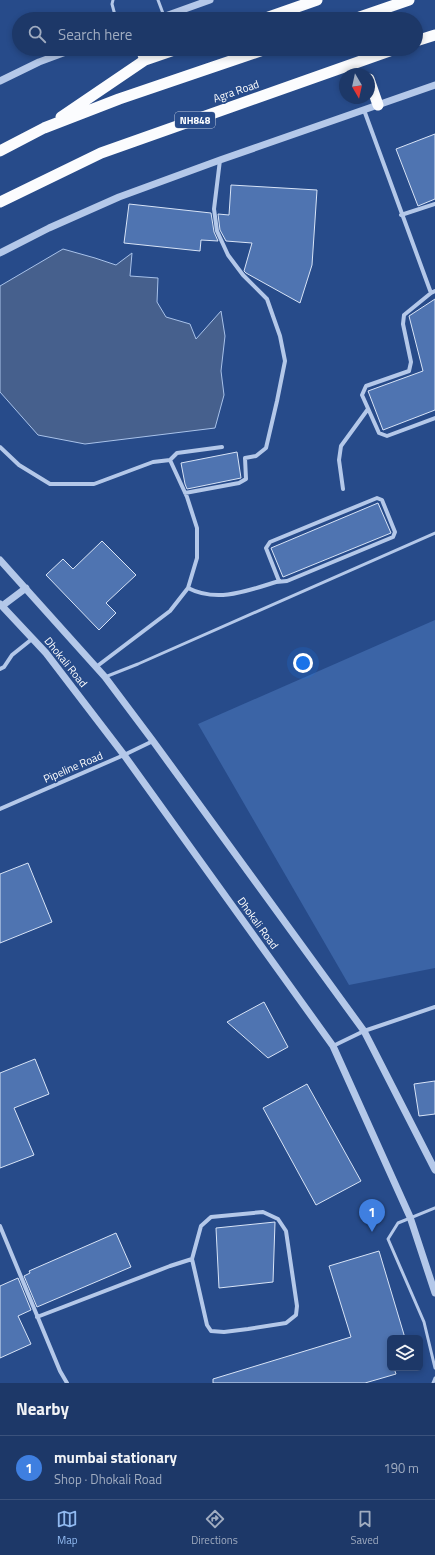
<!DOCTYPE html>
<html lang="en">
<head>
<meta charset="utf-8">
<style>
	:root { --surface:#1d3868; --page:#253f6e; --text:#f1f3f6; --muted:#a0acc0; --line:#3b527c; --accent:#90b9f0 }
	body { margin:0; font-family:"Titillium Web",sans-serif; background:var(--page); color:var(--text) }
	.controls { position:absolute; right:12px; bottom:12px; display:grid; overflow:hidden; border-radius:6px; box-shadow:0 2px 6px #0003 }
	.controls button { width:36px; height:36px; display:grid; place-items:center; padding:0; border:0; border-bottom:1px solid var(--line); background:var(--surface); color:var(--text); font:20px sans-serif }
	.compass { position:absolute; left:339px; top:68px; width:36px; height:36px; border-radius:50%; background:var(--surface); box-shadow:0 2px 6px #0003; rotate:171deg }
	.you { position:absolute; left:303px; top:663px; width:14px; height:14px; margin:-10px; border:3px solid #fff; border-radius:50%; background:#1a73e8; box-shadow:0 0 0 6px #1a73e833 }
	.badge { display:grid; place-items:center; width:26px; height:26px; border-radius:50%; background:var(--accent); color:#fff; font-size:13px; font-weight:700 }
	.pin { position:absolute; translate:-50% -33px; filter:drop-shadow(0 1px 2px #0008) }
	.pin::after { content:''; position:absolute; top:21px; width:14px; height:12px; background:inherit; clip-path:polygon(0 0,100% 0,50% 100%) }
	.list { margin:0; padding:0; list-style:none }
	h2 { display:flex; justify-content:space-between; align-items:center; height:52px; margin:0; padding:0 16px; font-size:17px }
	h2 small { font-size:13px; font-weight:400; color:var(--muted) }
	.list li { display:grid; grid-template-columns:26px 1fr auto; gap:12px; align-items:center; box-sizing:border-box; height:64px; padding:0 16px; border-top:1px solid var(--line) }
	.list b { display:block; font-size:15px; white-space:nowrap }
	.list p { margin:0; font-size:13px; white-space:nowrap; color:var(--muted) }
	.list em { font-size:13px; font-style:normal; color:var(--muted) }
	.icon { flex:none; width:22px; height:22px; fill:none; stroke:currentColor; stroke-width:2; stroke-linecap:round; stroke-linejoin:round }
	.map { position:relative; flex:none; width:435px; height:1383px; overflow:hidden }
	.search { position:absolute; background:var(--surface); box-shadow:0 2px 6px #0003; left:12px; right:12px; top:12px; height:44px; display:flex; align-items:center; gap:10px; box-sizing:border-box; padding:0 14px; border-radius:22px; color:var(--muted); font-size:15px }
	.sheet { height:116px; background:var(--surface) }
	nav { display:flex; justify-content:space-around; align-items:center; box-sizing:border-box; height:56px; border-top:1px solid var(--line); background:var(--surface); font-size:11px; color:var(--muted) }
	nav a { display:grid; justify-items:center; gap:2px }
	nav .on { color:var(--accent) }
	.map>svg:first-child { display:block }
	.green { fill:#3b64a6 }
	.water { fill:#46608d; stroke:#a8c2ea }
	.building { fill:#4f74b1; stroke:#d8e4f7 }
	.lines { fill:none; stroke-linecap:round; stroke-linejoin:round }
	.service { stroke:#b4c8e9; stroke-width:3 }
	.minor { stroke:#b4c8e9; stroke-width:4 }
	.tertiary { stroke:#b4c8e9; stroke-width:7 }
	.trunk { stroke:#fbfcfe; stroke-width:11 }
	.labels { text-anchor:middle; stroke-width:3.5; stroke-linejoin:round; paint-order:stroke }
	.shield { fill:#274b8a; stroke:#bec9dc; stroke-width:1 }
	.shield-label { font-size:10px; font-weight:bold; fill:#fff }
	.street-label { font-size:11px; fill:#fff; stroke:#274b8a }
</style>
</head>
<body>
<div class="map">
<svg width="435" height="1383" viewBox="0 0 435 1383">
	<rect width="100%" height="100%" fill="#274b8a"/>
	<!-- green -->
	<path class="green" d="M435,620V968L349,985L198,724Z"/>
	<!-- water -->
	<path class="water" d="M63,249L95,258L116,265L132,253L130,276L158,278L157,302L166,317L190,324L196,339L221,311L225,336L221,371L224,395L215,428L85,444L38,435L0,392V286Z"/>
	<!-- building -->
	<path class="building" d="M435,134V199L418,206L396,149Z
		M231,185L317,190L312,265L300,303L246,273L244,271L252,243L226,241L220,230L218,214L229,215Z
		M129,204L211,213L214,232L218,241L201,240L200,251L124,243Z
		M435,299V410L383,430L368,391L423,371L409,316Z
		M237,452L241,478L187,489L185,484L181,463Z
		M378,503L391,533L283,577L271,548Z
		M102,541L136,575L106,603L116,613L99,630L46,575L63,559L73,569Z
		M28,863L52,922L0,943V874Z
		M264,1002L288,1047L268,1058L227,1022Z
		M35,1059L49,1094L14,1108L34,1155L0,1168V1073Z
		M435,1081V1114L419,1116L414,1084Z
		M307,1084L361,1181L316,1205L263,1108Z
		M275,1222L273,1282L219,1288L216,1228Z
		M116,1233L131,1267L37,1307L24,1276L30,1273L29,1271Z
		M379,1251L405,1338H390V1368H394L396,1374L365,1383H213V1379L351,1337L329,1266Z
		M18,1278L31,1310L18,1316L31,1344L0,1358V1286Z"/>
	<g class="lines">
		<!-- service -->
		<path class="service" d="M113,0L112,4L116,19
			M158,0L164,16
			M105,677L138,664L435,533
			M435,1208L398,1223L388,1239L424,1322L435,1368
			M433,1383L435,1378"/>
		<!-- minor -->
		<path class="minor" d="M364,110L431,293
			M401,215L435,204
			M435,291L431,293L404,315L403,324L411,362L409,371L366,386L362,395L379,433L387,436L435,418
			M0,447L19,465L50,484H94L153,462L170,460L187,497L197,528V558L188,588L170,611L96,667
			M170,460L177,453L222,447
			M343,489L339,460L341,446L368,409
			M185,493L239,483L246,479L245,458L256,456L266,448L277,401L285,361L280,336L267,299L243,275L228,255L217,231L214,209L220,160
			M188,588C217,603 247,591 276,582L287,581L393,537L395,532L382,500L377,498L270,542L266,548L279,581
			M0,669L4,667L12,655L32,639
			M0,809L124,755L153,741
			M333,1046L364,1031L435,1007
			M0,1226L60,1371L67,1383
			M37,1317L170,1266L192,1259L201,1226L211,1217L263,1212L278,1219L286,1231L297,1306L296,1315L286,1323L248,1329L224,1332L211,1331L207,1325L192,1259"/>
		<!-- tertiary -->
		<path class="tertiary" d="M157,19L210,0
			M0,81L39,62L74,49
			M0,253L49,228L119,197L220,160L435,85
			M0,560L105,677L153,741L364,1031L435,1170
			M0,604L46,653L124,755L333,1046L410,1217L435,1293
			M2,606L26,588"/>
		<!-- trunk -->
		<path class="trunk" d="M263,19L317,0
			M354,19L409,0
			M416,41L435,35
			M141,49L145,60
			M369,79L378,105
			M61,117L145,60L177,49
			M0,151L44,128L119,99L266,49
			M0,202L101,153L395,49"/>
	</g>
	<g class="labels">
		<!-- shield labels -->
		<rect class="shield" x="175" y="112" width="40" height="16" rx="3"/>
		<g class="shield-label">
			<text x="195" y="124">NH848</text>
		</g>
		<!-- street labels -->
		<g class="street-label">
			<text transform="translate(236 91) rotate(-19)" y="4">Agra Road</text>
			<text transform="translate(66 662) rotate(51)" y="4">Dhokali Road</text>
			<text transform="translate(73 767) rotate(-23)" y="4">Pipeline Road</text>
			<text transform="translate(258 923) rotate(54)" y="4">Dhokali Road</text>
		</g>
	</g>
</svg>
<div class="controls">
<button><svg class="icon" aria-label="layers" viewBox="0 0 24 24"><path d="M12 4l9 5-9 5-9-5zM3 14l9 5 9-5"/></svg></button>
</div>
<svg class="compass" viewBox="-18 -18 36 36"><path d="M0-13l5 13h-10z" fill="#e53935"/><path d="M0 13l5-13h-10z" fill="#a0acc0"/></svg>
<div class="you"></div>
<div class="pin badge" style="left:372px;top:1232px;background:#3f7fe0">1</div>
<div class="search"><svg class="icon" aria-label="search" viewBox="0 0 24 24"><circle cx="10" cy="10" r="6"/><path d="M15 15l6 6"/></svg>Search here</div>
</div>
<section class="sheet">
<h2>Nearby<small></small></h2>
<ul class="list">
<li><span class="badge" style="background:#3f7fe0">1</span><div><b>mumbai stationary</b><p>Shop · Dhokali Road</p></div><em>190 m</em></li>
</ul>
</section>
<nav>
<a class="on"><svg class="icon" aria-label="map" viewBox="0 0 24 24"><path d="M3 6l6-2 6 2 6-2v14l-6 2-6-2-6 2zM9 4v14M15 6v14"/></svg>Map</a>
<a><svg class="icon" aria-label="directions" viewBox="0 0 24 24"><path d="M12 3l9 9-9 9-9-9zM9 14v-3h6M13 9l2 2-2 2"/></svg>Directions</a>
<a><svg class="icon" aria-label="saved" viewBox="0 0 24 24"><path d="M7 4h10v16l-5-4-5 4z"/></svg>Saved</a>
</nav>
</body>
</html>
